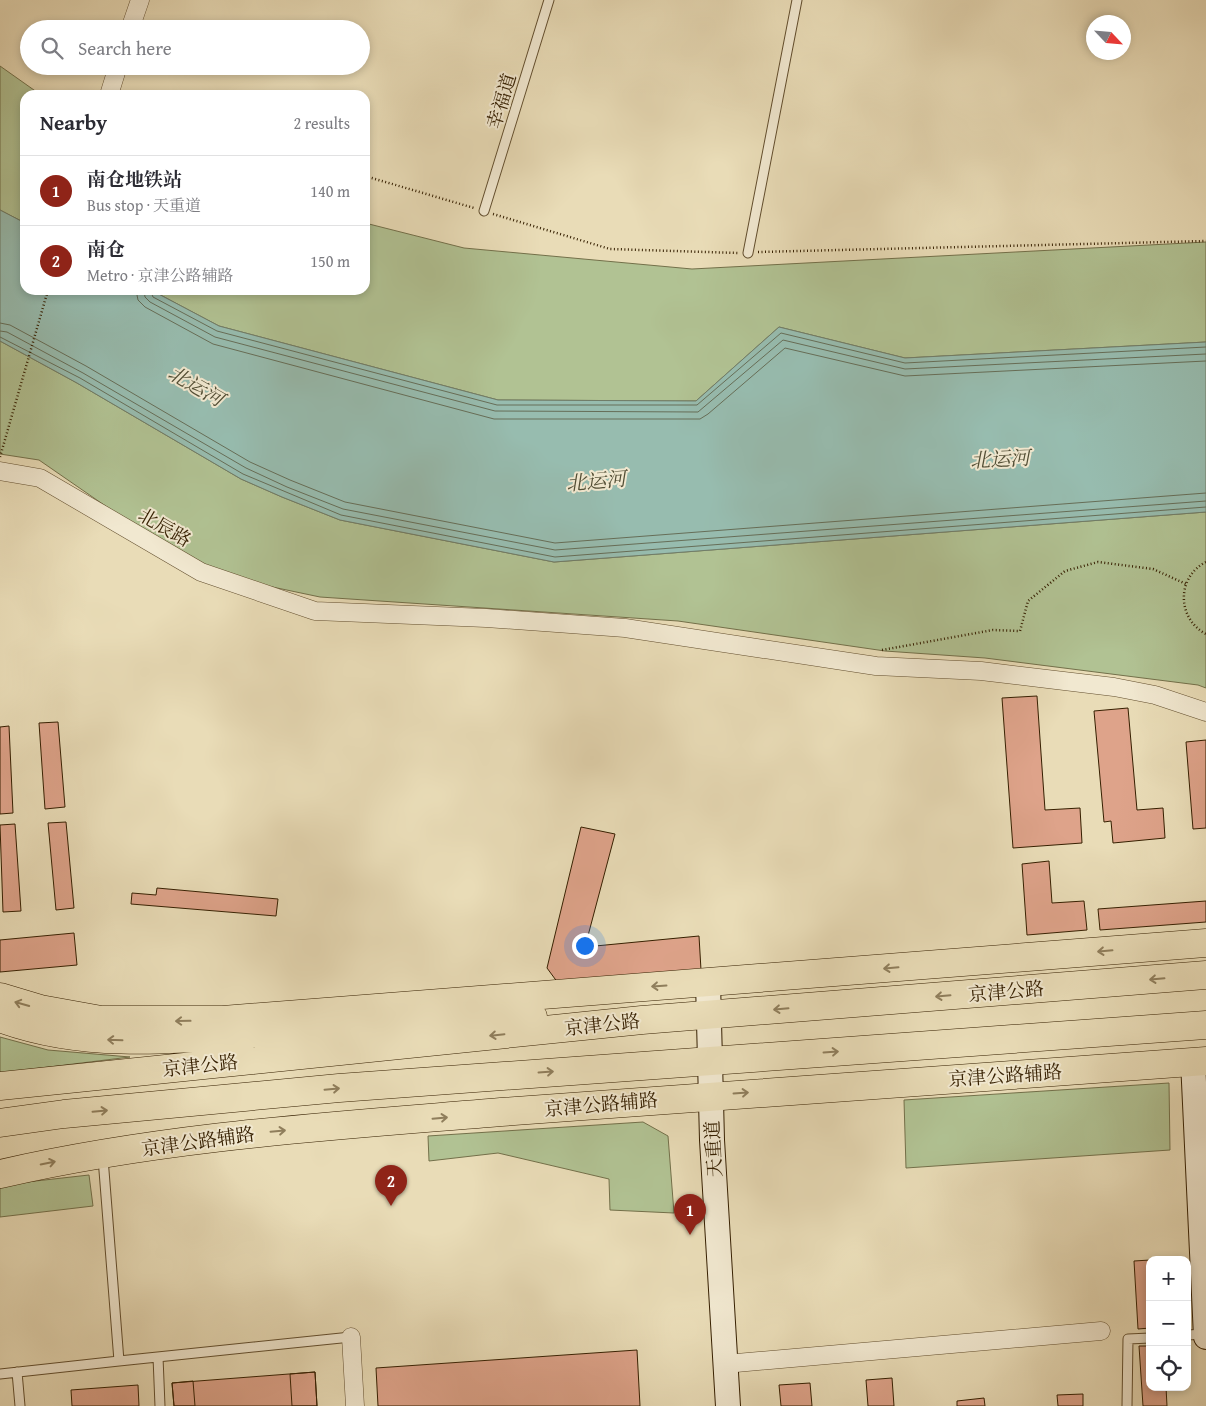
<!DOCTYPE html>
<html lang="en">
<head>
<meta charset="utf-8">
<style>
	:root { --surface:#fff; --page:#f7f7f7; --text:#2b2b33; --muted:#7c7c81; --line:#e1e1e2; --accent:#8f2418 }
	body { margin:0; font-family:"Gentium Book Plus","Noto Serif SC",serif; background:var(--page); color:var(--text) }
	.controls { position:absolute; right:15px; bottom:15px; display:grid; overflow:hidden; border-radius:10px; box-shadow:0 2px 8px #0003 }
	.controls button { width:45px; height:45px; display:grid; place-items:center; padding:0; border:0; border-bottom:1px solid var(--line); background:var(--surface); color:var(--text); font:25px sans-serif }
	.compass { position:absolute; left:1086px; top:15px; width:45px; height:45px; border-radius:50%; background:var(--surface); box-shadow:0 2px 8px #0003; rotate:116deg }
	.you { position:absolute; left:584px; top:945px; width:18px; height:18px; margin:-12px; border:4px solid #fff; border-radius:50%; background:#1a73e8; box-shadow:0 0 0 8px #1a73e833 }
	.badge { display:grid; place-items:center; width:32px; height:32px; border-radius:50%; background:var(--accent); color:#fff; font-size:16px; font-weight:700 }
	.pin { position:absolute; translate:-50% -41px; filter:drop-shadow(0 1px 2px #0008) }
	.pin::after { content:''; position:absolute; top:26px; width:18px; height:15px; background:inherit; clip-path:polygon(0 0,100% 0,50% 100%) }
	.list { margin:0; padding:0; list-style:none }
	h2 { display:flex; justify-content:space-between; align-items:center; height:65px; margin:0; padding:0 20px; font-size:21px }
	h2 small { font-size:16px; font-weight:400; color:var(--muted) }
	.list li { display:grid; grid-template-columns:32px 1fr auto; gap:15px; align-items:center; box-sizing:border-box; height:70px; padding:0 20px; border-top:1px solid var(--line) }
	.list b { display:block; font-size:19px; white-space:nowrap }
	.list p { margin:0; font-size:16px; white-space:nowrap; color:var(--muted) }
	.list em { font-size:16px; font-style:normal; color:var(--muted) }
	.icon { flex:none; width:28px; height:28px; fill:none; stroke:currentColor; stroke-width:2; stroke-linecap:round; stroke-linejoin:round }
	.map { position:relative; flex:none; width:1206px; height:1406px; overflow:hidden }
	.search { position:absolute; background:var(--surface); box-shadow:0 2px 8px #0003; left:20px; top:20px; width:350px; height:55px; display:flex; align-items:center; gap:12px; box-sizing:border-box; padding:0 18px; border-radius:28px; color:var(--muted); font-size:19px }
	.panel { position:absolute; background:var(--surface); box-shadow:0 2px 8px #0003; left:20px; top:90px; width:350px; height:205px; border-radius:15px }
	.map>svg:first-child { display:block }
	.green { fill:#b1c293; stroke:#73704a }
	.water { fill:#97bcaf; stroke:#707d69 }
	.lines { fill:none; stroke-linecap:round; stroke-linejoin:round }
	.shore { stroke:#666e58; stroke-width:1 }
	.building { fill:#dea38a; stroke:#351f00 }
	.lane-casing { stroke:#624e2e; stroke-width:11 }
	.street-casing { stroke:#624e2e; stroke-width:19 }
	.secondary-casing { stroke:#351f00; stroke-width:26 }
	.primary-casing { stroke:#351f00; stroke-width:29 }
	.highway-casing { stroke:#351f00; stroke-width:29 }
	.path { stroke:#351f00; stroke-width:2.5; stroke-dasharray:1 2.5; stroke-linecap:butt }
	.lane { stroke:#f1e8d0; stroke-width:9 }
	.street { stroke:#f1e8d0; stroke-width:18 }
	.secondary { stroke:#f1e8d0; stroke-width:24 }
	.primary { stroke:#e9dcb7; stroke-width:28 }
	.highway { stroke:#e9dcb7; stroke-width:28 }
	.oneway { stroke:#8f7e5c }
	.labels { text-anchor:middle; stroke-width:4; stroke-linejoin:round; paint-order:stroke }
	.street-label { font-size:19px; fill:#351f00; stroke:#f1e8d0 }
	.water-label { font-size:20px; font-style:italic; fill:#524e35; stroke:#f1e8d0 }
</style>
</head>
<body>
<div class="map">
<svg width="1206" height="1406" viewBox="0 0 1206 1406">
	<rect width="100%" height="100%" fill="#e9dcb7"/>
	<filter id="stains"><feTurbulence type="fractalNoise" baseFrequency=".004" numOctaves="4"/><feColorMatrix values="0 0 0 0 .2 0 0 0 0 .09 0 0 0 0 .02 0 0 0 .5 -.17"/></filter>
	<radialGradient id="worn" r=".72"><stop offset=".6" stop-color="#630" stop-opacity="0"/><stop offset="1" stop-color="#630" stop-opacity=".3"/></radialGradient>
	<!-- green -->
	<path class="green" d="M0,66L41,95H25V223L0,210Z
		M365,223L464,248L692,269L1206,242V342L905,358L779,327L696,401L498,400L219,326L151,290H365Z
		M0,341L77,383L241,479L282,497L340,520L554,562L1206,512V688L1198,685L985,658L885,651L678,621L320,597L201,572L39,460L0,454Z
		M0,1037L48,1050L130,1057L0,1073Z
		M1169,1083L1170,1150L906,1168L904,1100Z
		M643,1122L668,1136L674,1213L610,1210L609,1179L498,1153L429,1161L428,1136Z
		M89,1175L93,1206L0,1217V1185Z"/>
	<!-- water -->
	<path class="water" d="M0,210L25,223V290H151L219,326L498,400L696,401L779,327L905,358L1206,342V512L554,562L340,520L282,497L241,479L77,383L0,341Z"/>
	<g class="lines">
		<!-- shore -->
		<path class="shore" d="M136,290L138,300L145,307L213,344L494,419H700L708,414L785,348L905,376L1206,361
			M144,290L145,297L150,302L215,337L495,411L698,412L783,340L905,369L1206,354
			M150,290L153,297L217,331L497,405H697L781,333L905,363L1206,347
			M0,323L10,325L86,366L250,462L290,480L345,502L555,543L1206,493
			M0,331L7,332L83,373L246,468L287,487L343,509L555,550L1206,501
			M0,337L80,378L243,474L341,515L555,557L1206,507"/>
	</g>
	<!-- building -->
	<path class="building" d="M1037,696L1045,810L1080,808L1082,843L1013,848L1002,698Z
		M1128,708L1137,810L1163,808L1165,838L1113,843L1111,821L1104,822L1094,711Z
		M58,722L65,807L45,809L39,723Z
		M9,726L13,813L0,814V727Z
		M1206,740V828L1193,829L1186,742Z
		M66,822L74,908L56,910L48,823Z
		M15,824L21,911L3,912L0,825Z
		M581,827L615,834L585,947L699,936L701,970L558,983L547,968Z
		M1049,861L1052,903L1084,901L1087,930L1027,935L1022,864Z
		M157,888L278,899L276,916L131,904L132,893L156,895Z
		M1206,901V922L1100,930L1098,909Z
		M74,933L77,965L0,972V940Z
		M1150,1260V1328L1138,1329L1134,1261Z
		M1139,1346H1150V1387H1166L1167,1406H1143Z
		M637,1350L640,1406H378L376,1368Z
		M315,1372L317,1406H174L172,1383Z
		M315,1372L317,1406H292L290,1374Z
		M892,1378L894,1406H868L866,1380Z
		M193,1381L195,1406H174L172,1383Z
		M810,1383L812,1406H781L779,1385Z
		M138,1385L139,1406H72L71,1390Z
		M1083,1394V1406H1058L1057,1395Z
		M984,1398L985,1406H957V1401Z"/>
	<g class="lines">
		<!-- lane casing -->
		<g class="lane-casing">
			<path id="lane" d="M484,211L549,0
				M748,253L797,0
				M103,1158L119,1361L351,1337
				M1187,1335L1206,1334
				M158,1357L160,1406
				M17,1372L20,1406
				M0,1374L119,1361
				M1127,1406L1128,1339L1150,1338"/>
		</g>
		<!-- street casing -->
		<g class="street-casing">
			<path id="street" d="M130,29L140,0
				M109,95L118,66
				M0,471L40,478L201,572L315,611L486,618L625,628L876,666L981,671L1114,687L1155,695L1206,712
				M351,1337L355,1406
				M725,1364L1101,1331"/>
		</g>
		<!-- secondary casing -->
		<g class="secondary-casing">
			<path id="secondary" d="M708,982L712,1140L728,1406
				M1193,1061L1206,1337"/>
		</g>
		<!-- primary casing -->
		<g class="primary-casing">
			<path id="primary" d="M0,997L40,1009L101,1020H223L1206,943
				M0,1174C165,1136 333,1126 501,1112C736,1093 971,1076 1206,1061"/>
		</g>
		<!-- highway casing -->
		<g class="highway-casing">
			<path id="highway" d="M0,1018C83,1049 171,1040 258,1033C349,1025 441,1013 533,1017
				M0,1086L642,1020L1206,975
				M0,1123L64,1114L339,1088L1206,1025"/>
		</g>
		<!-- path -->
		<path class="path" d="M365,176L474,208
			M493,214L610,249L738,253
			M758,252L1206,241
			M0,457L48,290
			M1206,562C1176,577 1177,619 1206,634
			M882,650L993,630L1020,631L1028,601L1065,571L1098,562L1153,569L1186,584"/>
		<!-- lane -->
		<use href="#lane" class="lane"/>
		<!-- street -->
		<use href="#street" class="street"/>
		<!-- secondary -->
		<use href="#secondary" class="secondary"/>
		<!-- primary -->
		<use href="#primary" class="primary"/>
		<!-- highway -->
		<use href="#highway" class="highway"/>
	</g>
	<!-- one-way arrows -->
	<defs><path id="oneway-shaft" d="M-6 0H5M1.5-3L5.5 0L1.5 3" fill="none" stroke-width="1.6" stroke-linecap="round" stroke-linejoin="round" transform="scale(1.25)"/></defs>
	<g class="oneway">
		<use href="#oneway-shaft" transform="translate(1105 951) rotate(175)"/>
		<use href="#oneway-shaft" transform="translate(891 968) rotate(175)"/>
		<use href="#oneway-shaft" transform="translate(1157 979) rotate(175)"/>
		<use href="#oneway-shaft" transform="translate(659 986) rotate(176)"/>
		<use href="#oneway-shaft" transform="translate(943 996) rotate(175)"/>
		<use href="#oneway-shaft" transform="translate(22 1004) rotate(-164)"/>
		<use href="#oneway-shaft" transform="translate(781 1009) rotate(175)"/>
		<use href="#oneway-shaft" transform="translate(183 1021) rotate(179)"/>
		<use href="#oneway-shaft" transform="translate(497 1035) rotate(174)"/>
		<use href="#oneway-shaft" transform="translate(115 1040) rotate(-178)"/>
		<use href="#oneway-shaft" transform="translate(831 1052) rotate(-4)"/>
		<use href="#oneway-shaft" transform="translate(546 1072) rotate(-4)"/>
		<use href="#oneway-shaft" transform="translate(332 1089) rotate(-5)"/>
		<use href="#oneway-shaft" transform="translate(741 1093) rotate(-4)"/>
		<use href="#oneway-shaft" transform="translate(100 1111) rotate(-5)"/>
		<use href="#oneway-shaft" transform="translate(440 1118) rotate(-5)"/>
		<use href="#oneway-shaft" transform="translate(278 1131) rotate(-5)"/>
		<use href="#oneway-shaft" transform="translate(48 1163) rotate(-11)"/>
	</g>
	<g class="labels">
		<!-- street labels -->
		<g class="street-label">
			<text transform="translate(501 101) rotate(-73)" y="7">幸福道</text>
			<text transform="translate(165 527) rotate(30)" y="7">北辰路</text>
			<text transform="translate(1006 991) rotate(-5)" y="7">京津公路</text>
			<text transform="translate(602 1024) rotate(-6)" y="7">京津公路</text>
			<text transform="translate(200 1065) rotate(-6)" y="7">京津公路</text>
			<text transform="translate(1005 1075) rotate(-4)" y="7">京津公路辅路</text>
			<text transform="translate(601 1104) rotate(-5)" y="7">京津公路辅路</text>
			<text transform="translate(198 1141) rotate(-8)" y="7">京津公路辅路</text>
			<text transform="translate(713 1149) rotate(-93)" y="7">天重道</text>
		</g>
		<!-- water labels -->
		<g class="water-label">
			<text transform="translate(196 386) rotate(30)" y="7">北运河</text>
			<text transform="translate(1000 459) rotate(-3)" y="7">北运河</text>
			<text transform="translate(596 481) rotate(-5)" y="7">北运河</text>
		</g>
	</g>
	<rect width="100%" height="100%" filter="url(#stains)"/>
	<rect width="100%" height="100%" fill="url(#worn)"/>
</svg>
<div class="controls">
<button>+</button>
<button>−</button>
<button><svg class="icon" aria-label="locate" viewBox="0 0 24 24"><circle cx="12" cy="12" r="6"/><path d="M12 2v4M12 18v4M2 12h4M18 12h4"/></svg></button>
</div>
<svg class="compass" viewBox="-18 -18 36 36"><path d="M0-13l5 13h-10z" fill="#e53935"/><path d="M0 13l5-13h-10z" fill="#7c7c81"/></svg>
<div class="you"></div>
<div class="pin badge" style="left:690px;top:1235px">1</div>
<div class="pin badge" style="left:391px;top:1206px">2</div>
<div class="search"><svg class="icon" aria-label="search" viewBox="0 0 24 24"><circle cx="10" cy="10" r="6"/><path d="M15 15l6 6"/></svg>Search here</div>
<section class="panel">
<h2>Nearby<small>2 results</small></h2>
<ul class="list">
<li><span class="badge">1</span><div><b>南仓地铁站</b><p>Bus stop · 天重道</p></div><em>140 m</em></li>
<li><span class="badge">2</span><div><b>南仓</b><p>Metro · 京津公路辅路</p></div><em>150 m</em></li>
</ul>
</section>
</div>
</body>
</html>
